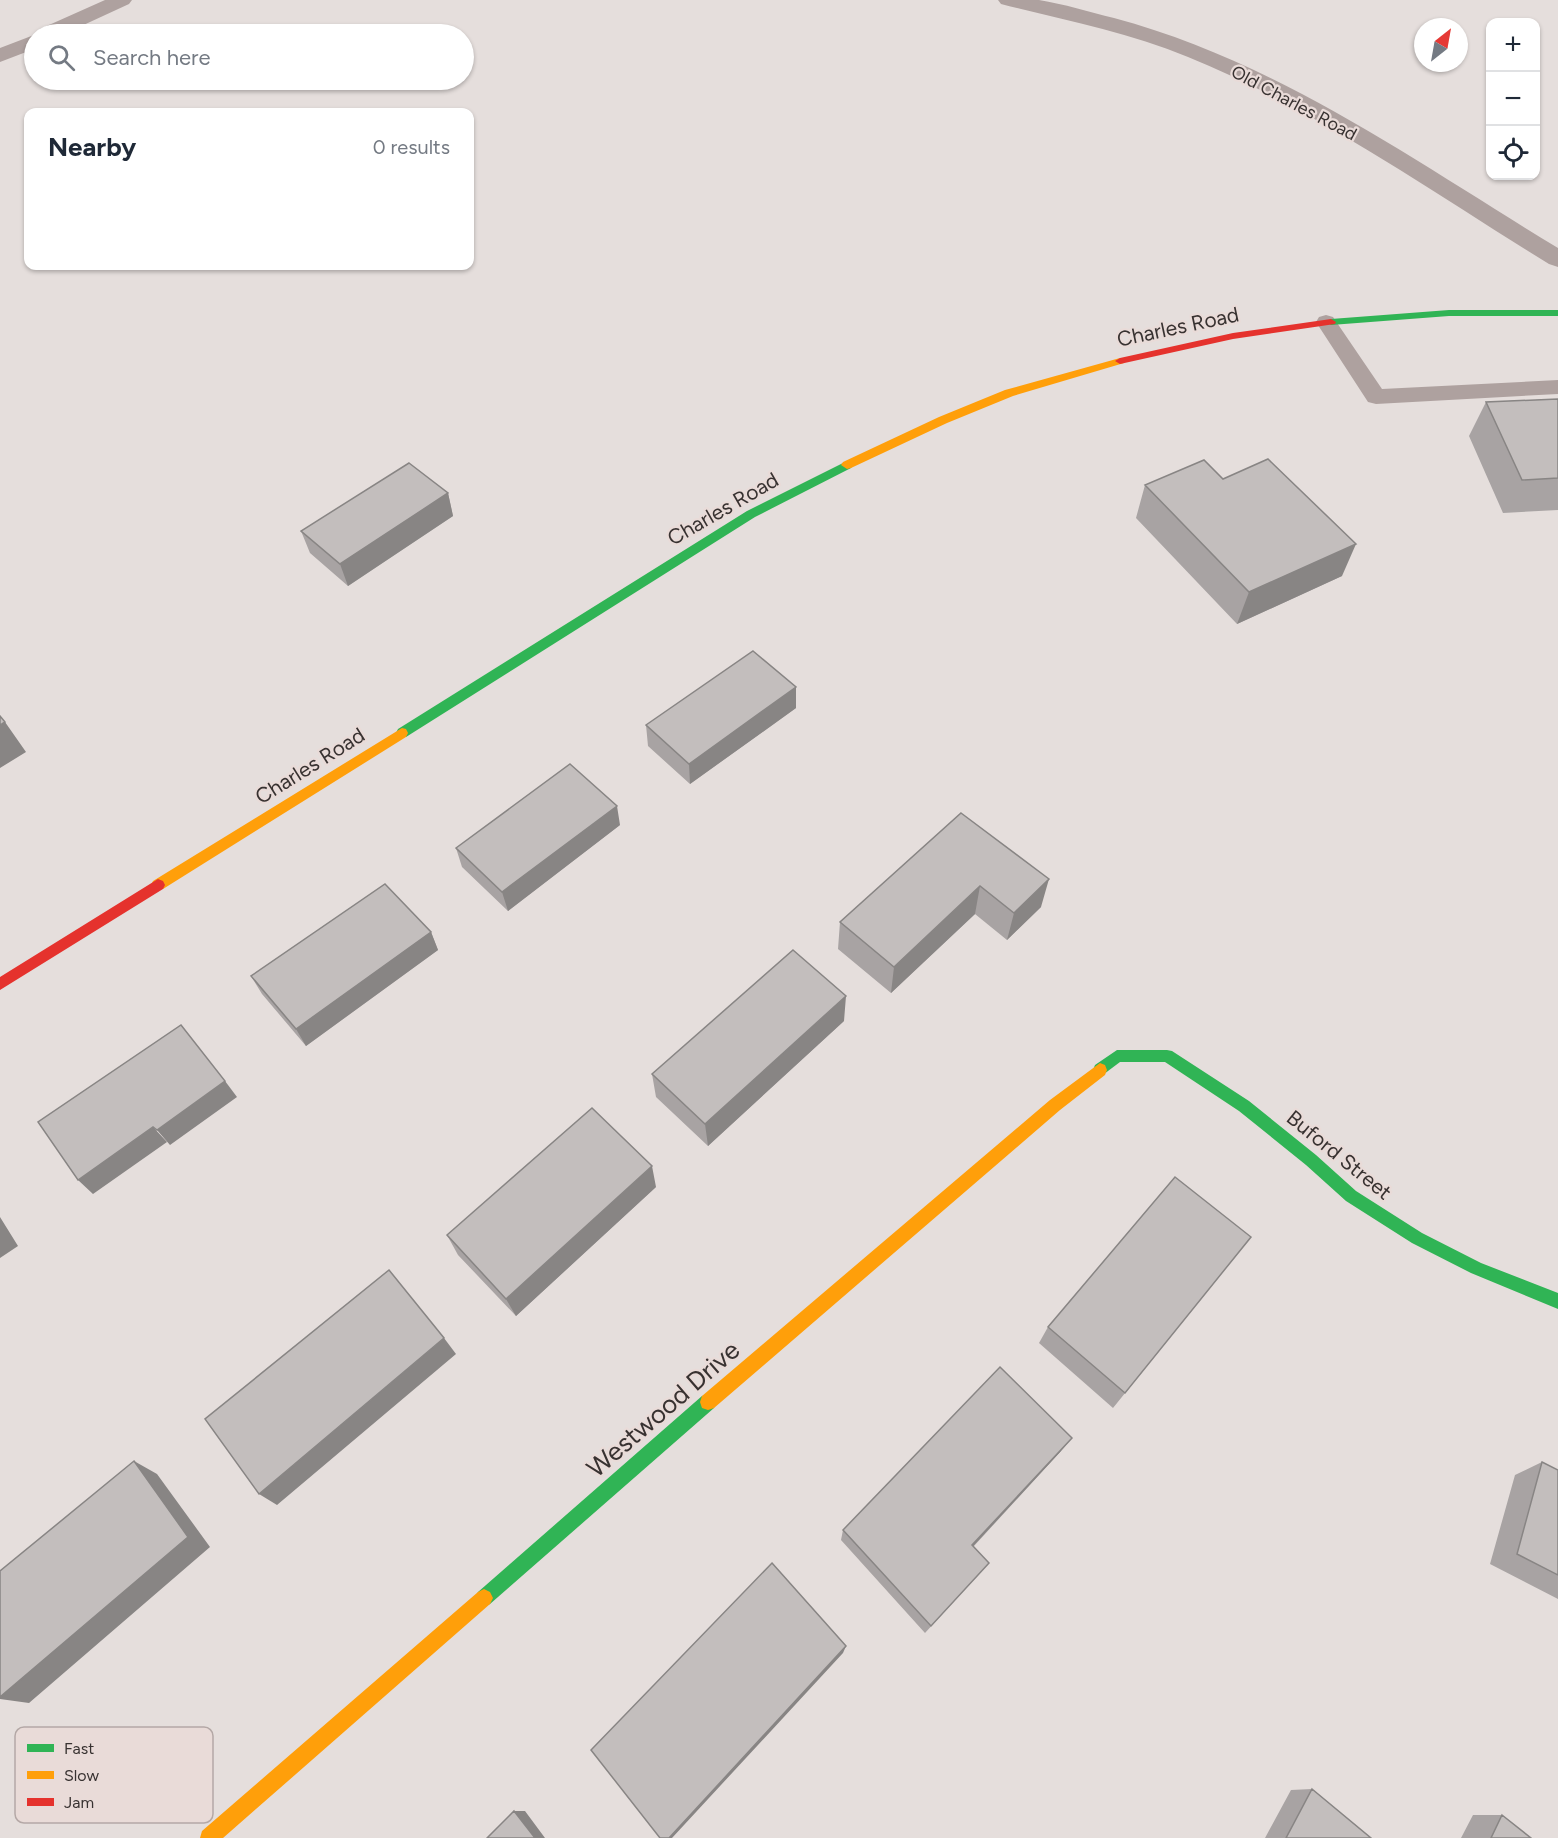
<!DOCTYPE html>
<html lang="en">
<head>
<meta charset="utf-8">
<style>
	:root { --surface:#fff; --page:#f6f6f7; --text:#1f2937; --muted:#747a83; --line:#e0e1e3 }
	body { margin:0; font-family:Figtree,sans-serif; background:var(--page); color:var(--text) }
	.controls { position:absolute; right:18px; top:18px; display:grid; overflow:hidden; border-radius:12px; box-shadow:0 2px 4px #0004 }
	.controls button { width:54px; height:54px; display:grid; place-items:center; padding:0; border:0; border-bottom:2px solid var(--line); background:var(--surface); color:var(--text); font:30px sans-serif }
	.compass { position:absolute; left:1414px; top:18px; width:54px; height:54px; border-radius:50%; background:var(--surface); box-shadow:0 2px 4px #0004; rotate:31deg }
	.list { margin:0; padding:0; list-style:none }
	h2 { display:flex; justify-content:space-between; align-items:center; height:78px; margin:0; padding:0 24px; font-size:26px }
	h2 small { font-size:20px; font-weight:400; color:var(--muted) }
	.icon { flex:none; width:33px; height:33px; fill:none; stroke:currentColor; stroke-width:2; stroke-linecap:round; stroke-linejoin:round }
	.map { position:relative; flex:none; width:1558px; height:1838px; overflow:hidden }
	.search { position:absolute; background:var(--surface); box-shadow:0 2px 4px #0004; left:24px; top:24px; width:450px; height:66px; display:flex; align-items:center; gap:15px; box-sizing:border-box; padding:0 21px; border-radius:33px; color:var(--muted); font-size:22px }
	.panel { position:absolute; background:var(--surface); box-shadow:0 2px 4px #0004; left:24px; top:108px; width:450px; height:162px; border-radius:12px }
	.map>svg:first-child { display:block }
	.lines { fill:none; stroke-linecap:round; stroke-linejoin:round }
	.lane { fill:#aea19f; fill-rule:evenodd }
	.street { fill:#aea19f; fill-rule:evenodd }
	.fast { fill:#30b455; fill-rule:evenodd }
	.slow { fill:#ff9f0a; fill-rule:evenodd }
	.jam { fill:#e5322d; fill-rule:evenodd }
	.wall { fill:#a8a3a3 }
	.shaded-wall { fill:#888584 }
	.building { fill:#c3bebd; stroke:#888584; stroke-width:1.5 }
	.labels { text-anchor:middle; stroke-width:4.5; stroke-linejoin:round; paint-order:stroke }
	.far-street-label { font-size:18px; fill:#383231; stroke:#e9dbd8 }
	.street-label { font-size:21px; fill:#383231; stroke:#e9dbd8 }
	.near-street-label { font-size:26px; fill:#383231; stroke:#e9dbd8 }
	.key { fill:#e9dbd8; stroke:#b4a8a6; stroke-width:1.5 }
	.key-label { font-size:16px; fill:#383231 }
</style>
</head>
<body>
<div class="map">
<svg width="1558" height="1838" viewBox="0 0 1558 1838">
	<rect width="100%" height="100%" fill="#e5dedc"/>
	<g class="lines">
		<!-- lane -->
		<path class="lane" d="M1326,315L1333,317L1382,389L1558,380V394L1376,404L1368,402L1316,322L1319,317Z"/>
		<!-- street -->
		<path class="street" d="M105,0H132L129,4L64,34H37L40,29Z
			M998,0C1011,0 1025,0 1039,0C1064,4 1089,12 1114,18C1276,61 1416,162 1558,248V267L1549,264C1432,192 1316,109 1188,57C1127,32 1064,20 1001,4Z
			M34,35V49L0,62V48Z"/>
		<!-- fast -->
		<path class="fast" d="M1449,310H1558V316H1449L1331,325L1326,322L1331,319Z
			M847,461L853,465L851,468L755,517L406,737H398L396,733L398,729L747,511Z
			M1117,1050H1167L1172,1051L1249,1101L1316,1155L1356,1191L1422,1233L1481,1263L1558,1293V1309L1471,1273L1412,1243L1346,1201L1306,1165L1239,1111L1165,1062H1120L1100,1077L1095,1075L1093,1070L1095,1065Z
			M708,1394L714,1396L716,1402L714,1408L490,1604L484,1607L478,1604L475,1598L478,1592L702,1396Z"/>
		<!-- slow -->
		<path class="slow" d="M1120,358L1124,359V363L1013,396L947,423L851,468L847,469L841,465L843,462L939,417L1005,390Z
			M402,728L406,729L408,733L406,737L163,889H153L151,885L153,881Z
			M1100,1063L1105,1065L1107,1070L1105,1075L1060,1110L714,1408L708,1410L702,1408L700,1402L702,1396L1050,1100Z
			M484,1589L490,1592L493,1598L490,1604L223,1838H200L202,1831L478,1592Z"/>
		<!-- jam -->
		<path class="jam" d="M1331,319L1336,322L1335,324L1233,339L1120,364L1115,361L1120,358L1233,333Z
			M158,879L163,881L165,885L163,889L0,990V977Z"/>
	</g>
	<!-- wall -->
	<path class="wall" d="M1558,399V510L1503,513L1469,436L1486,402Z
		M1223,479L1342,576L1237,624L1136,518L1145,485Z
		M448,493L453,516L348,586L310,553L301,531Z
		M796,708L690,784L648,746L646,725Z
		M961,813L1041,907L1007,940L975,914L891,993L838,949L840,922Z
		M620,825L508,911L462,867L456,848Z
		M431,932L438,950L306,1046L262,994L251,976Z
		M844,1021L708,1146L656,1097L652,1074Z
		M656,1187L516,1316L458,1255L447,1235Z
		M1251,1237L1113,1408L1039,1343L1048,1327Z
		M1061,1451L974,1546L981,1572L925,1633L841,1540L843,1530Z
		M1542,1462L1558,1470V1599L1490,1564L1515,1475Z
		M1312,1789L1371,1838H1265L1291,1790Z
		M1473,1815H1502L1531,1838H1461Z"/>
	<!-- shaded-wall -->
	<path class="shaded-wall" d="M448,493L453,516L348,586L340,564Z
		M1356,544L1342,576L1237,624L1249,592Z
		M796,687V708L690,784L689,764Z
		M5,722L26,752L0,768V725Z
		M617,806L620,825L508,911L502,892Z
		M1049,879L1041,907L1007,940L1014,913Z
		M980,886L975,914L891,993L894,967Z
		M431,932L438,950L306,1046L296,1029Z
		M846,996L844,1021L708,1146L705,1124Z
		M225,1081L237,1097L170,1145L157,1130Z
		M153,1127L167,1142L93,1194L78,1180Z
		M652,1166L656,1187L516,1316L506,1299Z
		M0,1217L18,1246L0,1258Z
		M444,1338L456,1354L277,1505L259,1494Z
		M1072,1438L1061,1451L965,1555L972,1545Z
		M134,1461L157,1474L210,1547L29,1703L0,1699V1697Z
		M846,1646L843,1653L672,1838H669Z
		M514,1811H525L545,1838H535Z"/>
	<!-- building -->
	<path class="building" d="M1558,399V478L1522,480L1486,402Z
		M1268,459L1356,544L1249,592L1145,485L1204,460L1223,479Z
		M409,463L448,493L340,564L301,531Z
		M753,651L796,687L689,764L646,725Z
		M0,716L5,722L0,725Z
		M570,764L617,806L502,892L456,848Z
		M961,813L1049,879L1014,913L980,886L894,967L840,922Z
		M385,884L431,932L296,1029L251,976Z
		M793,950L846,996L705,1124L652,1074Z
		M181,1025L225,1081L157,1130L153,1127L78,1180L38,1122Z
		M592,1108L652,1166L506,1299L447,1235Z
		M1175,1177L1251,1237L1125,1393L1048,1327Z
		M389,1270L444,1338L259,1494L205,1419Z
		M1000,1367L1072,1438L972,1545L989,1563L931,1626L843,1530Z
		M134,1461L188,1537L0,1697V1571Z
		M1542,1462L1558,1470V1575L1517,1554Z
		M772,1563L846,1646L669,1838H660L591,1750Z
		M1312,1789L1371,1838H1286Z
		M514,1811L535,1838H487Z
		M1502,1815L1531,1838H1491Z"/>
	<g class="labels">
		<!-- far-street labels -->
		<g class="far-street-label">
			<text transform="translate(1294 103) rotate(28)" y="6">Old Charles Road</text>
		</g>
		<!-- street labels -->
		<g class="street-label">
			<text transform="translate(1178 327) rotate(-12)" y="7">Charles Road</text>
			<text transform="translate(723 509) rotate(-30)" y="7">Charles Road</text>
			<text transform="translate(310 766) rotate(-32)" y="7">Charles Road</text>
			<text transform="translate(1339 1155) rotate(39)" y="7">Buford Street</text>
		</g>
		<!-- near-street labels -->
		<g class="near-street-label">
			<text transform="translate(663 1409) rotate(-41)" y="9">Westwood Drive</text>
		</g>
	</g>
	<!-- legend -->
	<rect x="15" y="1727" width="198" height="96" rx="9" class="key"/>
	<rect x="27" y="1744" width="27" height="8" fill="#30b455"/>
	<rect x="27" y="1771" width="27" height="8" fill="#ff9f0a"/>
	<rect x="27" y="1798" width="27" height="8" fill="#e5322d"/>
	<g class="key-label">
		<text x="64" y="1754">Fast</text>
		<text x="64" y="1781">Slow</text>
		<text x="64" y="1808">Jam</text>
	</g>
</svg>
<div class="controls">
<button>+</button>
<button>−</button>
<button><svg class="icon" aria-label="locate" viewBox="0 0 24 24"><circle cx="12" cy="12" r="6"/><path d="M12 2v4M12 18v4M2 12h4M18 12h4"/></svg></button>
</div>
<svg class="compass" viewBox="-18 -18 36 36"><path d="M0-13l5 13h-10z" fill="#e53935"/><path d="M0 13l5-13h-10z" fill="#747a83"/></svg>
<div class="search"><svg class="icon" aria-label="search" viewBox="0 0 24 24"><circle cx="10" cy="10" r="6"/><path d="M15 15l6 6"/></svg>Search here</div>
<section class="panel">
<h2>Nearby<small>0 results</small></h2>
<ul class="list">
</ul>
</section>
</div>
</body>
</html>
